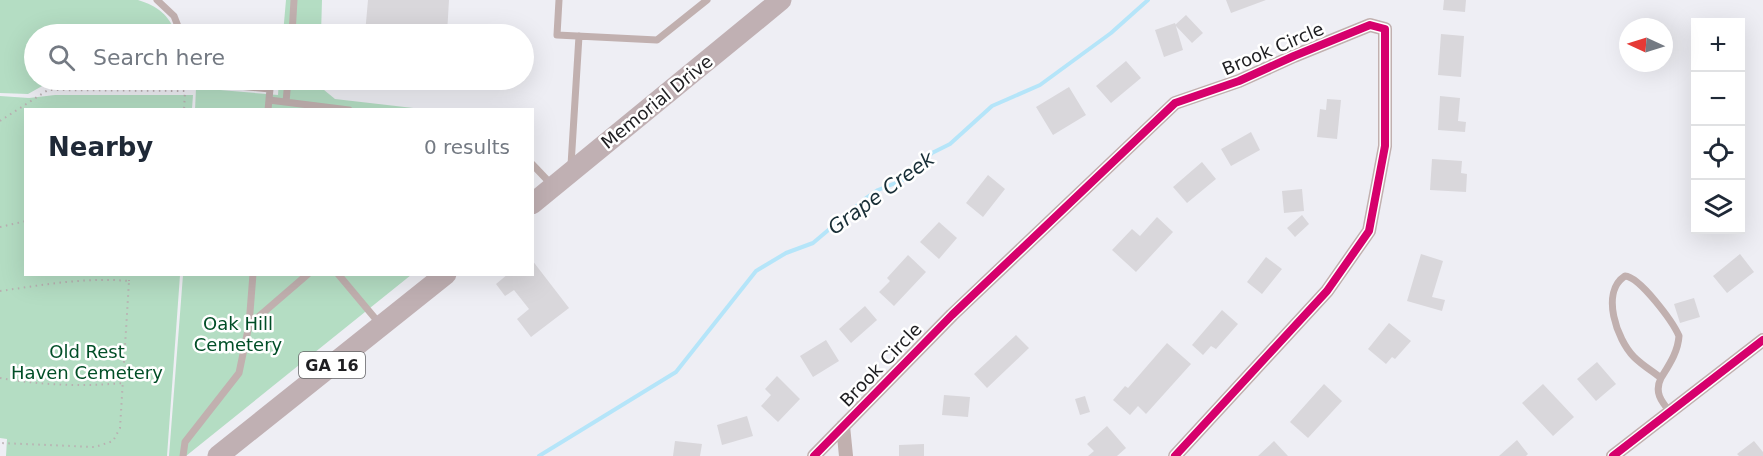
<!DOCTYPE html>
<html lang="en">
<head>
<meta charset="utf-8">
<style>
	:root { --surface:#fff; --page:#f2f2f3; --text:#1f2937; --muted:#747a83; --line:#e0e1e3 }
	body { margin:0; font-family:"DejaVu Sans",sans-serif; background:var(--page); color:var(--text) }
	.controls { position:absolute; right:18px; top:18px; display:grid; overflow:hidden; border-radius:0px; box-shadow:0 6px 24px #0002 }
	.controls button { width:54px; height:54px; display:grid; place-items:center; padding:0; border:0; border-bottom:2px solid var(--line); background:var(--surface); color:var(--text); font:30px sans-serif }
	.compass { position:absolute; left:1619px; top:18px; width:54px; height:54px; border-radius:50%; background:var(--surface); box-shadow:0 6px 24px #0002; rotate:274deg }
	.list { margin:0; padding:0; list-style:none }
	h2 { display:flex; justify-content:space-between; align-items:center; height:78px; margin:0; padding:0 24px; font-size:26px }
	h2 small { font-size:20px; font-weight:400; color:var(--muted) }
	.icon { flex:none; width:33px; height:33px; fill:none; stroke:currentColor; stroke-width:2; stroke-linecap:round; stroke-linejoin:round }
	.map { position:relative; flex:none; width:1763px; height:456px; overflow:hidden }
	.search { position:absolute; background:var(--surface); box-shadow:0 6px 24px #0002; left:24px; top:24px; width:510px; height:66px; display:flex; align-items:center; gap:15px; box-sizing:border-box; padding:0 21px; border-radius:33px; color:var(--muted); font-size:22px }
	.panel { position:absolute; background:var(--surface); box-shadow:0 6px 24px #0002; left:24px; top:108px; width:510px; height:168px; border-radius:0px }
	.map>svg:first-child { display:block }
	.green { fill:#b4ddc3 }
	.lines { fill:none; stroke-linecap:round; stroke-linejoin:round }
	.stream { stroke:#b5e5f9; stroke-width:4 }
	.building { fill:#d9d7db }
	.path { stroke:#b9afb1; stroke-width:2; stroke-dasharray:1.5 4.5; stroke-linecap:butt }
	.service { stroke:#c1b0af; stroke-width:7 }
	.minor { stroke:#c1b0af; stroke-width:14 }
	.primary { stroke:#c0b0b3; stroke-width:21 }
	.cycleway-casing { stroke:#fff; stroke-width:11 }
	.cycleway { stroke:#d6006c; stroke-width:8 }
	.labels { text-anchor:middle; stroke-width:5; stroke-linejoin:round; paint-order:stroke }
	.shield { fill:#fff; stroke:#626264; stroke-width:1.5 }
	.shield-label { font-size:16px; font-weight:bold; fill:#1e1e21 }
	.street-label { font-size:18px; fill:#1e1e21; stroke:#fff }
	.park-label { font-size:18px; fill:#014e27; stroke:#fff }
	.water-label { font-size:20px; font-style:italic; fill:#182e36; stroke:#fff }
</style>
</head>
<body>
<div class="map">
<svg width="1763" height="456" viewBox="0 0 1763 456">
	<rect width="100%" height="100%" fill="#eeeef4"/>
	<!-- green -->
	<path class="green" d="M0,0H138C158,6 169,15 176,34H34V80H179V84L44,85L28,94L0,93Z
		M286,0H322L321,34H283Z
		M279,80H318V85L335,99L422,109L195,110L196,88L278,95Z
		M55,95H193L192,109L26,110V274L180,275L167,456H6L7,439L0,438V96L29,98Z
		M183,275H411L186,456H169Z"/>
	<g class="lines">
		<!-- stream -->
		<path class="stream" d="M539,456L676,372L756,271L786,253L813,243L865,199L878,190L903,180L932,153L950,144L992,106L1040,85L1111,33L1148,0"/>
	</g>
	<!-- building -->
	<path class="building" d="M368,0H449L447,34H365Z
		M1226,0H1266L1231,13Z
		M1444,0H1466L1465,12L1443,10Z
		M1186,15L1203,33L1192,43L1175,25Z
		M1175,23L1183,50L1164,57L1155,30Z
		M1441,34L1464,36L1461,77L1438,75Z
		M1126,61L1141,78L1111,103L1096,86Z
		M1069,87L1086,115L1053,135L1036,107Z
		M1440,96L1460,98L1458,121L1466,122L1465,132L1438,130Z
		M1327,99L1341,100L1337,139L1317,137L1320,109L1326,110Z
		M1251,132L1260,150L1231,166L1221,149Z
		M1432,159L1462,161L1461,173L1467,174L1466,192L1430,190Z
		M1202,162L1216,179L1187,203L1173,187Z
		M988,175L1005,189L983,217L966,203Z
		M1302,189L1304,211L1284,213L1282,191Z
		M1302,215L1309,224L1295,237L1287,228Z
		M1157,217L1173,232L1136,272L1112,250L1132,229L1140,236Z
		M939,222L957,238L939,259L920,242Z
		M1421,254L1443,261L1432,297L1445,300L1442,311L1407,301Z
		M1740,254L1754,272L1727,293L1713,276Z
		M908,255L926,272L894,306L879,292L890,281L887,278Z
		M1266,257L1282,269L1262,294L1247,282Z
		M532,260L569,308L531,337L517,319L529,309L514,290L505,296L496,284L508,274H532Z
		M1694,298L1700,317L1680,323L1674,304Z
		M865,306L877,320L851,343L839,329Z
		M1222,310L1238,324L1216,349L1211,346L1203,355L1192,345Z
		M1389,323L1411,341L1395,359L1392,357L1386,364L1368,349Z
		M1016,335L1029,348L987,388L974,374Z
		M826,340L839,361L813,377L800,356Z
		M1167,343L1191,364L1146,414L1138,406L1130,415L1113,400L1125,386L1128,388Z
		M1597,362L1616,384L1596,401L1577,379Z
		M777,376L800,399L778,422L761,406L771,395L765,389Z
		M1324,384L1342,401L1308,438L1290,422Z
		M1543,384L1574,417L1553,436L1522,403Z
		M944,395L970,397L968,417L942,415Z
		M1085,396L1090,412L1080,415L1075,399Z
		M747,416L753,436L722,445L717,425Z
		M1107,426L1126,448L1117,456H1088L1094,451L1087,444Z
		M1517,440L1528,454L1526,456H1499Z
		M675,441L702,444L700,456H673Z
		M1274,441L1288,456H1258Z
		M1754,441L1763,452V456H1739L1737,454Z
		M924,444V456H899V445Z"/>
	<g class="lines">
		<!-- path -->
		<path class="path" d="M0,121L48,90L185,91L184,110
			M0,227L26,221
			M129,274V281
			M0,291C43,285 85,277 129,281L120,428L113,441L95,447L0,443
			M0,378C41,385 81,387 123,383"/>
		<!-- service -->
		<path class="service" d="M157,0L174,16L181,34
			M559,0L557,35L657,40L707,0
			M292,34L294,0
			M186,81L270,89L268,110
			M269,100L349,110
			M286,102L288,80
			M532,164L552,185
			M571,165L579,36
			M253,274L249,325L308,274
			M338,274L379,323
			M1661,378C1652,371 1642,365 1634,357C1617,340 1600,292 1625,276C1640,277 1673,322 1679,336C1678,352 1669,365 1661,378C1654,392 1661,401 1670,412
			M183,456L185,442L239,373L249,325"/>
		<!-- minor -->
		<path class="minor" d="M843,426L846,456
			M814,456L952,315L1175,103L1239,81L1294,56L1370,25L1385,29V146L1369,231L1327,291L1175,456
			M1613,456L1763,340"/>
		<!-- primary -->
		<path class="primary" d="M532,204L781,0
			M218,456L446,274"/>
		<!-- cycleway casing -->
		<g class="cycleway-casing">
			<path id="cycleway" d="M814,456L952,315L1175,103L1239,81L1294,56L1370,25L1385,29V146L1369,231L1327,291L1175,456
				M1613,456L1763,340"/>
		</g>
		<!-- cycleway -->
		<use href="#cycleway" class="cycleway"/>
	</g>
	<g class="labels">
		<!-- shield labels -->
		<rect class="shield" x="299" y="352" width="66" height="26" rx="4.5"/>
		<g class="shield-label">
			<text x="332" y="371">GA 16</text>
		</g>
		<!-- street labels -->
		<g class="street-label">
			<text transform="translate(1273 49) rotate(-23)" y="6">Brook Circle</text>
			<text transform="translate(657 102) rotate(-39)" y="6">Memorial Drive</text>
			<text transform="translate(881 365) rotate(-46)" y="6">Brook Circle</text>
		</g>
		<!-- park labels -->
		<g class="park-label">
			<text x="238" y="330">Oak Hill<tspan x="238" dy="21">Cemetery</tspan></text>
			<text x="87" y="358">Old Rest<tspan x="87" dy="21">Haven Cemetery</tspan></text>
		</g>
		<!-- water labels -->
		<g class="water-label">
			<text transform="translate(881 193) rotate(-36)" y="7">Grape Creek</text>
		</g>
	</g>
</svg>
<div class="controls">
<button>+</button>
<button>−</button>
<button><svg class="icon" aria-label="locate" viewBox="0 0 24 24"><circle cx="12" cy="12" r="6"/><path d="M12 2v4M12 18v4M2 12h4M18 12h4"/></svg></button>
<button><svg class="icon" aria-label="layers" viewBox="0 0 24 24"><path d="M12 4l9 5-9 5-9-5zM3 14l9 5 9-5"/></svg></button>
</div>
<svg class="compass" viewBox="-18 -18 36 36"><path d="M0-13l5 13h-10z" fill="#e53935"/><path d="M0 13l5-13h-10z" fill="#747a83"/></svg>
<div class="search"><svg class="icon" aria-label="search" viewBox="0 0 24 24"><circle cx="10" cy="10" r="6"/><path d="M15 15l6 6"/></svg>Search here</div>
<section class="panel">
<h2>Nearby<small>0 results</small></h2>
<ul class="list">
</ul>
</section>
</div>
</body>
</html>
